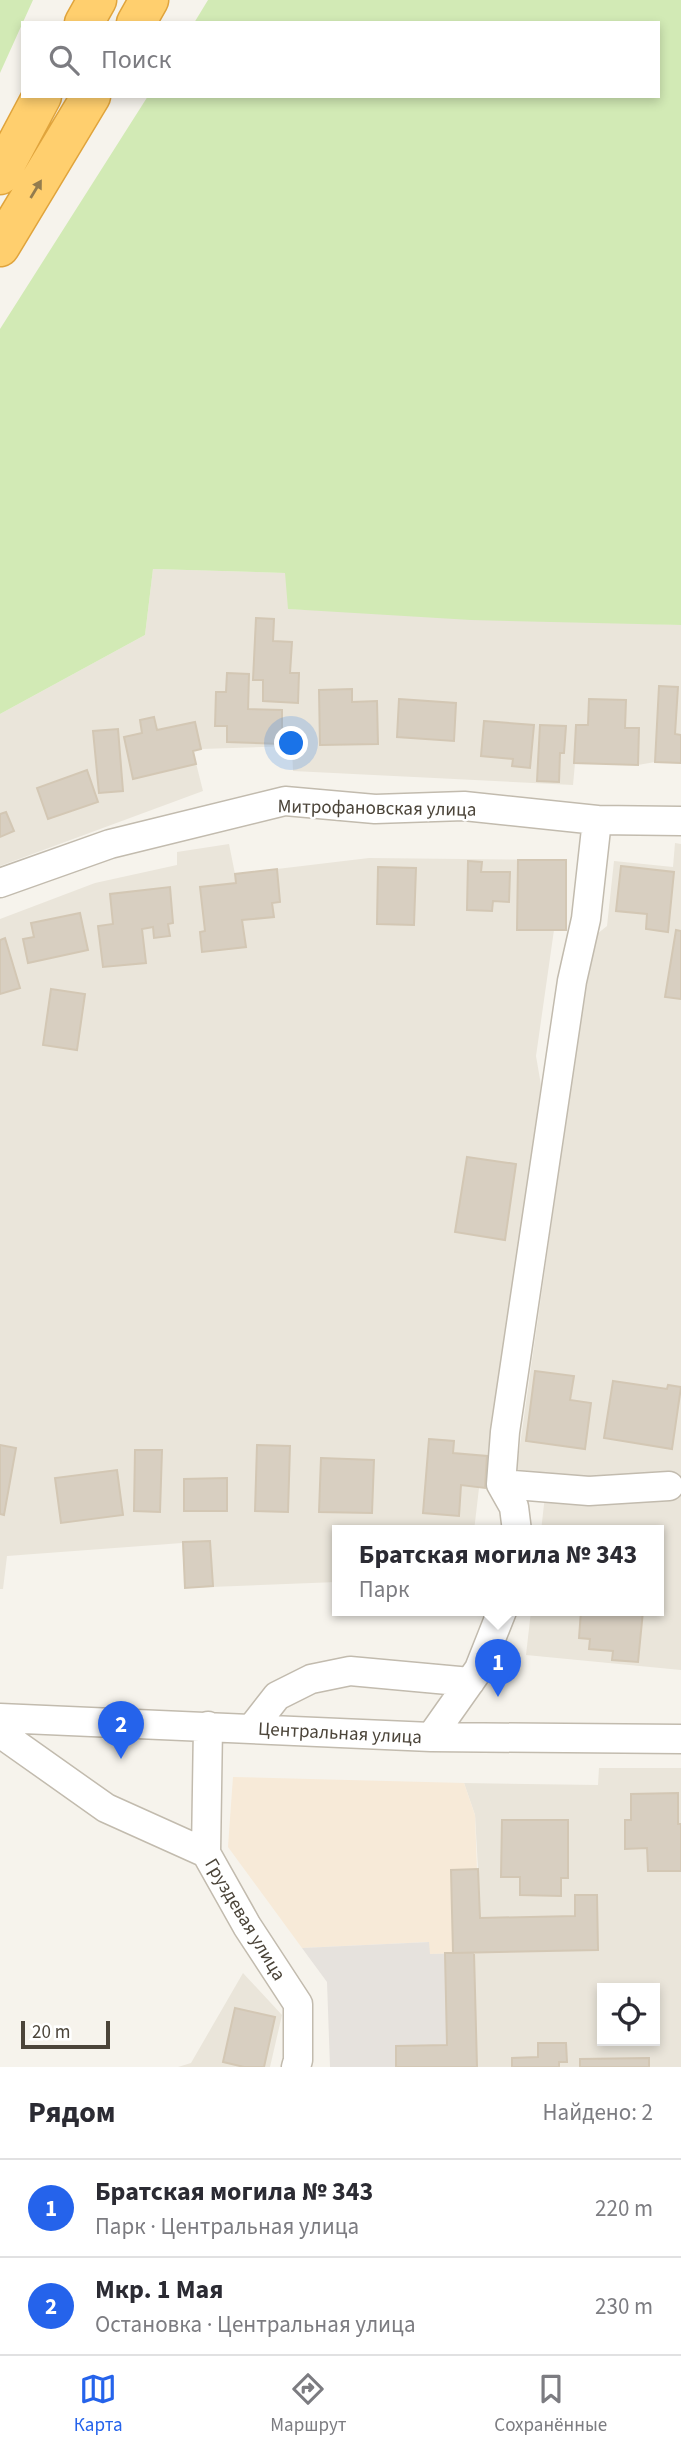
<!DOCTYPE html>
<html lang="ru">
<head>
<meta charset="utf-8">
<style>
	:root { --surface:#fff; --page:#f7f7f7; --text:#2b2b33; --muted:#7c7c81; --line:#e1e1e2; --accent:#2563eb }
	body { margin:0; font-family:"Source Sans 3",sans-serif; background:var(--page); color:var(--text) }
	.controls { position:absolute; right:21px; bottom:21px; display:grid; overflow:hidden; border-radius:0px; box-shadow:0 4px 10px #0003 }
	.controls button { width:63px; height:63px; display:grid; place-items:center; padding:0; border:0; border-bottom:2px solid var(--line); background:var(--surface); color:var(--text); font:35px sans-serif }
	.scale { position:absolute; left:21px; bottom:18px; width:89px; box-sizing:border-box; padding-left:7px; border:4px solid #4b4439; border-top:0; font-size:19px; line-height:24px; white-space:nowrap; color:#4b4439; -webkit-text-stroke:5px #fff; paint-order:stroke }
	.you { position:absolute; left:292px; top:744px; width:24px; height:24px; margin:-18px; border:5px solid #fff; border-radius:50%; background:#1a73e8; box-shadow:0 0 0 10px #1a73e833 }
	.badge { display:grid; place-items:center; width:46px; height:46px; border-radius:50%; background:var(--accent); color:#fff; font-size:23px; font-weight:700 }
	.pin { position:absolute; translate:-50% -58px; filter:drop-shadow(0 2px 4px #0008) }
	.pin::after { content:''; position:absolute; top:37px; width:24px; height:21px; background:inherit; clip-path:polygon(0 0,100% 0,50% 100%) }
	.popup { position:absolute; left:332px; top:1525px; width:332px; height:91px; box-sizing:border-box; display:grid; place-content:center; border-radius:0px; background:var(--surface); filter:drop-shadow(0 2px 5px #0005); font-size:23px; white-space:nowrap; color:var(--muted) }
	.popup b { font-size:26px; color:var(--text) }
	.popup::after { content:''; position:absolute; left:50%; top:100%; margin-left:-14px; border:14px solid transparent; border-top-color:var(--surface) }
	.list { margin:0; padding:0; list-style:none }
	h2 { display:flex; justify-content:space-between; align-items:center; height:91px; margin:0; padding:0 28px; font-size:30px }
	h2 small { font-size:23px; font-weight:400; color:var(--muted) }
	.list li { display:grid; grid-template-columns:46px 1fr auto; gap:21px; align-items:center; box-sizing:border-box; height:98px; padding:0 28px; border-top:2px solid var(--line) }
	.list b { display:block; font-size:26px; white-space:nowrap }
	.list p { margin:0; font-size:23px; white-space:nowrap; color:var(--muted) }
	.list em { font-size:23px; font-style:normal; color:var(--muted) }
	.icon { flex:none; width:38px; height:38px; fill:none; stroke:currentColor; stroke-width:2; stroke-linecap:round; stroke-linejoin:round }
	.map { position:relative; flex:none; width:681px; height:2067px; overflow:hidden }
	.search { position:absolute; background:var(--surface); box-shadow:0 4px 10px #0003; left:21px; right:21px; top:21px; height:77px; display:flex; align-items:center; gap:18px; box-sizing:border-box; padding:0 24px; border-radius:0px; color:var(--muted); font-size:26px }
	.sheet { height:287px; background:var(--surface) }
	nav { display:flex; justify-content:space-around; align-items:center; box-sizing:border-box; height:98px; border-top:2px solid var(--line); background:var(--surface); font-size:19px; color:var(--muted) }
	nav a { display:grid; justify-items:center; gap:4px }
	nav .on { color:var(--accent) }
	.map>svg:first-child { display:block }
	.residential { fill:#eae5da; fill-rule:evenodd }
	.commercial { fill:#f7ead8 }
	.industrial { fill:#e6e2dd }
	.green { fill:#d2eab5 }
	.building { fill:#d8cfc1; stroke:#d3c7b4; stroke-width:2 }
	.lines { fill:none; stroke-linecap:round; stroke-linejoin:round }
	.minor-casing { stroke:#c2bbae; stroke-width:31 }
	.highway-casing { stroke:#e0a43c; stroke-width:41 }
	.minor { stroke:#fff; stroke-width:28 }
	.highway { stroke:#ffcf6e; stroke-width:38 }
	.oneway { fill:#937c4e }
	.labels { text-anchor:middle; stroke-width:5; stroke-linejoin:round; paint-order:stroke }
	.street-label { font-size:19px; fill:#4b4439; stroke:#fff }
</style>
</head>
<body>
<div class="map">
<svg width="681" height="2067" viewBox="0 0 681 2067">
	<rect width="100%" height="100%" fill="#f6f3ec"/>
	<!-- residential -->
	<path class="residential" d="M153,569L286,573L289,609L681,625V763L655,762L638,765L575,763L573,785L293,771L292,746L201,749L193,751L203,791L0,866V714L145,635Z
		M675,843L681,844V1670L526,1655L531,1611H659V1531H541L547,1478L516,1473L592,938L607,926L614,861L673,867Z
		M229,844L235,874L369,858L566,860V930H554L536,1056L541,1085L485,1488H479L474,1531H337V1582L185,1588L182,1543L7,1556L3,1589H0V919L95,883L177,865V852Z
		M599,1768H681V2067H477L474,1953L480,1952L478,1869L475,1815L464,1783L598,1785ZM602,1988H655V2041H602Z
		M243,1973L282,2015L270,2067H178L191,2063Z"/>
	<!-- commercial -->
	<path class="commercial" d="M233,1777L464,1783L475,1815L480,1953L429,1954V1942L302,1948L228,1847Z"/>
	<!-- industrial -->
	<path class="industrial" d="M429,1942L430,1954L474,1953L477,2067H330L327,1982L302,1948Z"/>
	<!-- green -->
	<path class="green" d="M0,0H33L0,73Z
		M208,0H681V625L471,620L288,609L285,573L153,569L145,635L0,714V329L148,96H658V23H194Z"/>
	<!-- building -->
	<path class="building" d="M256,618L274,619L273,641L292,642L290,673H299L298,703L263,701V680H253Z
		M227,673L249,674L248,709L282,710V744L227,742V726H215L216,692H226Z
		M659,686L678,687L675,734L681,735V763L655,762Z
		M352,689V702L377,701L378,744L320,745L319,690Z
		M399,699L456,703L454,741L397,737Z
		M589,699L626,700L625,728H639L638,765L574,763L576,725H588Z
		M154,717L157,730L195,722L201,749L193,751L196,764L133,779L124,737L142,733L140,720Z
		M484,721L534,725L530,768L512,766L513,759L481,756Z
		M540,725L566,726L564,753H560L559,782L537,781Z
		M118,729L123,791L99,793L93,731Z
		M87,770L98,802L48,819L37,788Z
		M6,812L14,831L0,837V814Z
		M518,860H566V930H517Z
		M468,861L482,862L481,872H510L509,902L493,901L492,911L467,910Z
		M621,866L674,872L668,932L646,929L647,914L616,911Z
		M378,867L416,868L414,925L377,924Z
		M277,869L280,902L272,903L274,917L242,920L246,947L202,952L200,932L205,931L200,887L236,883L235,874Z
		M170,887L173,923L168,924L170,936L154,938L153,927L142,929L146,963L103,967L98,926L113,924L110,894Z
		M80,913L88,950L28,963L23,939L34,937L31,923Z
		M676,930L681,931V999L665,997Z
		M5,938L20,988L0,994V940Z
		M51,989L85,994L77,1050L43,1045Z
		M467,1157L516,1164L505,1240L455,1232Z
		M535,1371L574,1376L570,1400L591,1403L585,1449L526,1441Z
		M613,1381L667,1389L668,1385L681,1387L672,1449L604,1438Z
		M429,1439L454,1441L453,1453L487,1456L485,1488L461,1485L459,1516L423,1513Z
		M0,1445L16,1448L4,1515L0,1514Z
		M257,1445L290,1446L288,1512L255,1511Z
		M135,1450H162L160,1512L134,1511Z
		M321,1458L374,1460L372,1513L319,1512Z
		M117,1470L123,1515L61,1523L55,1478Z
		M227,1478V1511H184V1479Z
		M210,1541L213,1586L185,1588L183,1542Z
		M581,1611H643L638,1662L612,1660L613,1651L589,1649L590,1639L579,1638Z
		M678,1793V1824H681V1871H648L647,1848L625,1849V1820H631V1794Z
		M502,1820H568V1878H561V1896L520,1895V1877H501Z
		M478,1869L480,1918L575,1916V1895H597L598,1950L453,1953L451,1870Z
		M445,1953H474L477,2067H396V2046L447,2045Z
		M235,2008L275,2017L264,2067H244L223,2062Z
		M538,2043H566L567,2062H559V2067H512V2058L538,2057Z
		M649,2058V2067H580V2059Z"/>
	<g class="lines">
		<!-- minor casing -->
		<g class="minor-casing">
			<path id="minor" d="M0,883L110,844L285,801L375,809L464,806L597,820L681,821
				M501,1484L589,1491L669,1486
				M517,1531L514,1507L501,1484L505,1432L572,981L586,919L597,820
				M0,1718L431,1737L681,1739
				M208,1726L206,1853L247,1926L298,2004V2060L296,2067
				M252,1728L277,1696L311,1679L350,1671L470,1682
				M0,1733L106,1808L206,1853
				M431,1737L479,1669L502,1611"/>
		</g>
		<!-- highway casing -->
		<g class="highway-casing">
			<path id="highway" d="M84,23L97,0
				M136,23L149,0
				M0,175L42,96
				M0,247L91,96"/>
		</g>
		<!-- minor -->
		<use href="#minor" class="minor"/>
		<!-- highway -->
		<use href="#highway" class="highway"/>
	</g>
	<!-- one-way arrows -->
	<defs><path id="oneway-solid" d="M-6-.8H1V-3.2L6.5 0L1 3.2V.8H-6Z" transform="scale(1.75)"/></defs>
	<use class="oneway" href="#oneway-solid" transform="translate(36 189) rotate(-59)"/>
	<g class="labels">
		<!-- street labels -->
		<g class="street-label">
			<text transform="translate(377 807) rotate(1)" y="7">Митрофановская улица</text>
			<text transform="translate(340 1732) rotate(3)" y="7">Центральная улица</text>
			<text transform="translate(246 1919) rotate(59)" y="7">Груздевая улица</text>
		</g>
	</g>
</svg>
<div class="controls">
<button><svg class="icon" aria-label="locate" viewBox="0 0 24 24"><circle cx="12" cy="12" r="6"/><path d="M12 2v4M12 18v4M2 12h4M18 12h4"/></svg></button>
</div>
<div class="scale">20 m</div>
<div class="you"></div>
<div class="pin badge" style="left:498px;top:1697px">1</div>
<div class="popup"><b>Братская могила № 343</b>Парк</div>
<div class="pin badge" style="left:121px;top:1759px">2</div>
<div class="search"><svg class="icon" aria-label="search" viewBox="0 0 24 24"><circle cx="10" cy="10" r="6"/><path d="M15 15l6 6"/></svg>Поиск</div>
</div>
<section class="sheet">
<h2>Рядом<small>Найдено: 2</small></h2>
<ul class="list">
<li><span class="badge">1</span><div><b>Братская могила № 343</b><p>Парк · Центральная улица</p></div><em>220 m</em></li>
<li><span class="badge">2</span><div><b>Мкр. 1 Мая</b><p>Остановка · Центральная улица</p></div><em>230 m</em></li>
</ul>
</section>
<nav>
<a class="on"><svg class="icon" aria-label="map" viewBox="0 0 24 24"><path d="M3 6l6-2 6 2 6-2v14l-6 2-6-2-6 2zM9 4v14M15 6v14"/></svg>Карта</a>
<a><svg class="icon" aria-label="directions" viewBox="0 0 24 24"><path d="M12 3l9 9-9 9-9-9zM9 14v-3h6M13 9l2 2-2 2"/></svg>Маршрут</a>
<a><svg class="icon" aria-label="saved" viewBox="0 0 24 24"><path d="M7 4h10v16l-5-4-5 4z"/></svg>Сохранённые</a>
</nav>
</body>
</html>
